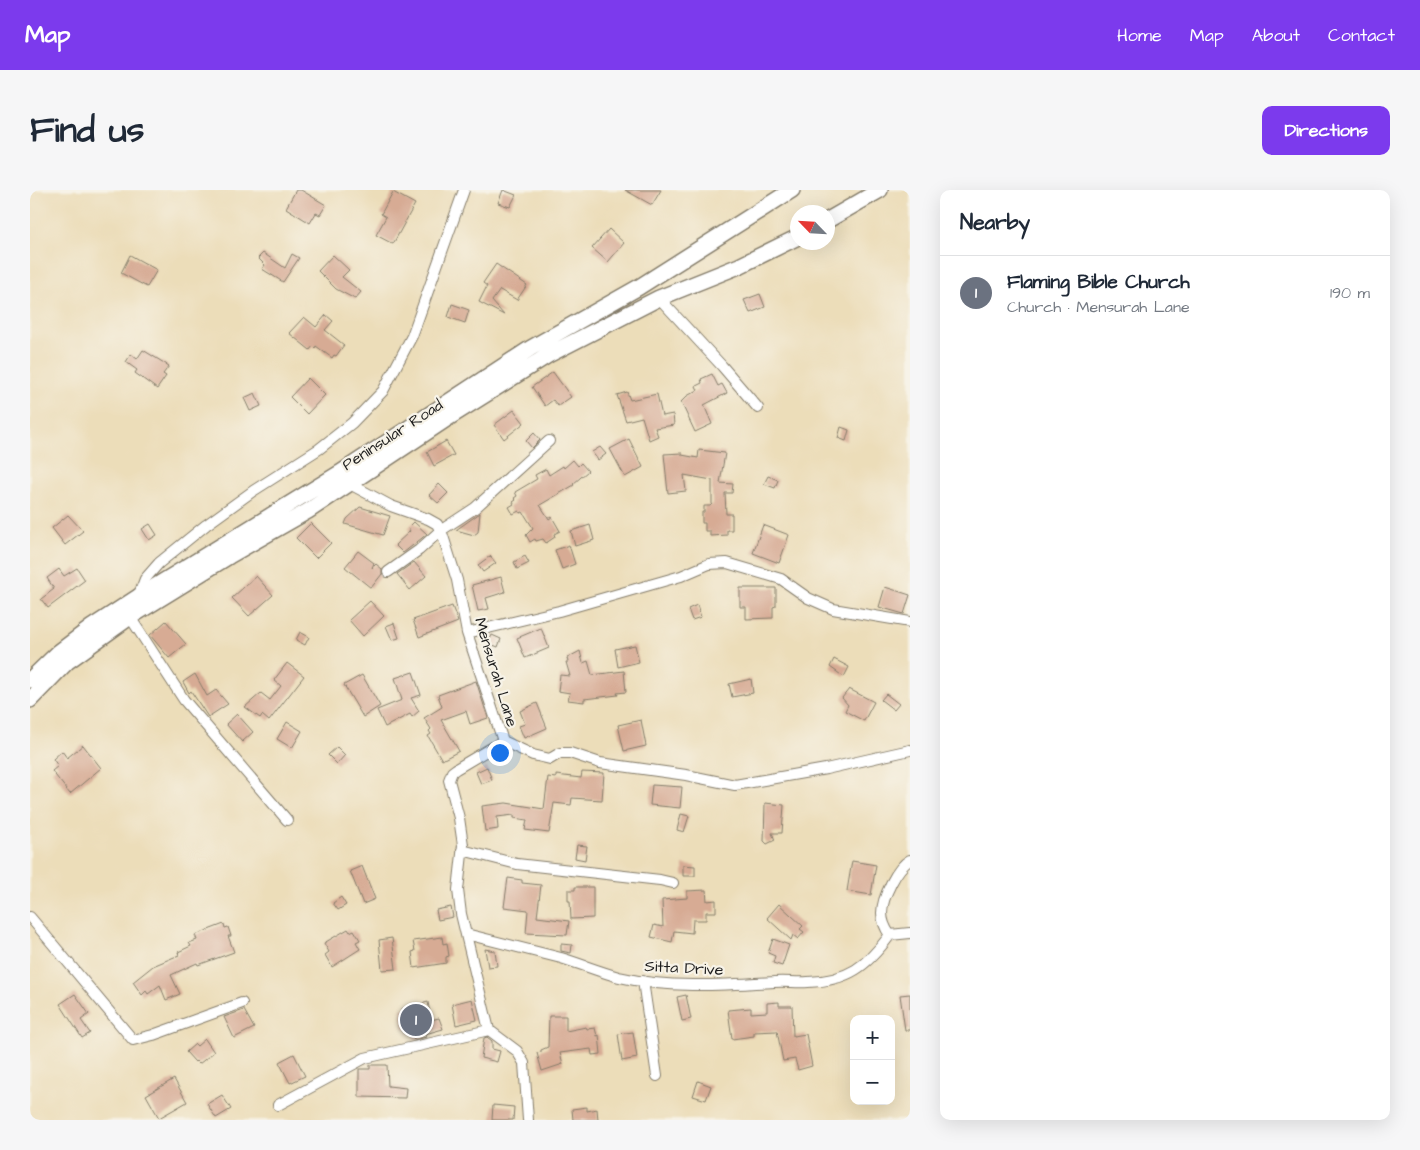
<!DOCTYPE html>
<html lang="en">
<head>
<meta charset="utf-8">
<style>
	:root { --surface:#fff; --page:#f6f6f7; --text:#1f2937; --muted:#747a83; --line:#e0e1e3; --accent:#7c3aed }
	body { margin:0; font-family:"Architects Daughter",sans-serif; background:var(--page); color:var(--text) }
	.controls { position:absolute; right:15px; bottom:15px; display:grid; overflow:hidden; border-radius:10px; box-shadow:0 5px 20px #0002 }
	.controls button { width:45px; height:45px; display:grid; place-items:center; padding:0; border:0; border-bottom:1px solid var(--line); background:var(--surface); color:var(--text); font:25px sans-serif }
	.compass { position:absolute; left:760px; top:15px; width:45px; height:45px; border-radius:50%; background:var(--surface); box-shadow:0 5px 20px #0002; rotate:295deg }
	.you { position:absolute; left:469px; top:562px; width:18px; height:18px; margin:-12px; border:4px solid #fff; border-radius:50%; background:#1a73e8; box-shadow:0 0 0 8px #1a73e833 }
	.badge { display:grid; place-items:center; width:32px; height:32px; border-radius:50%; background:var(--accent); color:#fff; font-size:16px; font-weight:700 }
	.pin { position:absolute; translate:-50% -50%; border:2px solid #fff; box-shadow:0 1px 5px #0006 }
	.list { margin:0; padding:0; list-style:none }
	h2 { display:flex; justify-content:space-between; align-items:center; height:65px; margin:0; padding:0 20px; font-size:21px }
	h2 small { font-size:16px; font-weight:400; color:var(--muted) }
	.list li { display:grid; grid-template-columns:32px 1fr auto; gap:15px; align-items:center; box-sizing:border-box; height:75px; padding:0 20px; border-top:1px solid var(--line) }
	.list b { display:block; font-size:19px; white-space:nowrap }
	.list p { margin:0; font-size:16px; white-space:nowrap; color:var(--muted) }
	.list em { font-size:16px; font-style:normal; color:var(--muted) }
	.map { position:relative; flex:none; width:880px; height:930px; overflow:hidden; border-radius:10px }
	header { display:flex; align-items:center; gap:30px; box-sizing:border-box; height:70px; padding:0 25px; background:var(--accent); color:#fff }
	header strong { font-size:24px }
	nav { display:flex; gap:28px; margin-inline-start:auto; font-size:18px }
	.intro { display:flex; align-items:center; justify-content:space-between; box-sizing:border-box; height:120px; padding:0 30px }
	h1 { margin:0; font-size:35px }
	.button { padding:12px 22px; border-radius:10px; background:var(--accent); color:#fff; font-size:18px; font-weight:700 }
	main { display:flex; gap:30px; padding:0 30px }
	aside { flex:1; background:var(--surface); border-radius:10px; box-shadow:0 5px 20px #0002 }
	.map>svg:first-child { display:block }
	.building { fill:#d7ab94 }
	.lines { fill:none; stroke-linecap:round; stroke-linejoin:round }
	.street-casing { stroke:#847c6a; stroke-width:12 }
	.primary-casing { stroke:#847c6a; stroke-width:18 }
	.street { stroke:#fff; stroke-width:10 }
	.primary { stroke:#fff; stroke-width:15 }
	.labels { text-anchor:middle; stroke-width:4.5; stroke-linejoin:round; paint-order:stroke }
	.street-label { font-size:16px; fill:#1c1c1c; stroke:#f7f3e8 }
</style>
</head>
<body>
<header>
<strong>Map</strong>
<nav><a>Home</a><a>Map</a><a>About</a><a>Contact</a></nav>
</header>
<div class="intro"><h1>Find us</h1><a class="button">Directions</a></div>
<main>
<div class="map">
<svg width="880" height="930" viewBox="0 0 880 930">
	<rect width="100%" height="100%" fill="#f7f3e8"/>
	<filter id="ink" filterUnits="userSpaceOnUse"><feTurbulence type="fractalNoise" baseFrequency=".02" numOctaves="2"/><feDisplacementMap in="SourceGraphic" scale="10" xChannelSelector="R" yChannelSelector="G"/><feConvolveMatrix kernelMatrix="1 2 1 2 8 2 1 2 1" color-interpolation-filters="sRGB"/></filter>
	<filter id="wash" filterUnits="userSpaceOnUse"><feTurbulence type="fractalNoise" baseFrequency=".0096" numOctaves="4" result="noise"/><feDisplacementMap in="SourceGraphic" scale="20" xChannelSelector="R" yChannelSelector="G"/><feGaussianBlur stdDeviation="1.12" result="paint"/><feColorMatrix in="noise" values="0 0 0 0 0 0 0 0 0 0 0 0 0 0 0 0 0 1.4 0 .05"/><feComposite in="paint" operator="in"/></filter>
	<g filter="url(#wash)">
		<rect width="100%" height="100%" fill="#ecddb9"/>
		<g id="blocks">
			<!-- building -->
			<path class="building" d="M266,0H271L296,15L290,25L286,23L280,33L256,18Z
				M473,0L486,5L480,17L468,13Z
				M595,0H631L622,15Z
				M363,2L385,14L363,54L346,45L356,27L351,24Z
				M579,39L594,53L578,72L562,58Z
				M233,63L255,78L262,64L269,68L253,92L232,79L235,75L228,68Z
				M100,65L127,80L117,97L91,83Z
				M303,65L319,80L312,87L331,102L325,109L306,99L288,81Z
				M466,74L497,95L487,110L470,100L462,111L474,125L449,112L457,96L453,93Z
				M730,104L735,117L720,123L714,110Z
				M422,114L439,120L435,133L418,127Z
				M296,125L303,131L295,140L314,155L306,166L304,165L302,168L286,156L285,158L283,156L280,160L259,143L274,127L286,137Z
				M113,160L139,176L133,184L136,186L127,199L105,183L107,180L96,172L101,164L107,169Z
				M523,182L541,207L528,216L523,210L515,216L502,197Z
				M682,184L688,196L692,194L697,203L674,215L682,234L665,242L651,212L657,206L668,200L666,196L672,193L671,189Z
				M278,188L295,205L277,224L260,207Z
				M597,202L600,210L627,204L632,226L643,224L644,235L625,238L628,246L619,250L612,227L596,231L587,205Z
				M225,203L231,216L220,221L214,208Z
				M484,220L494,233L474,249L464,235Z
				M811,237L819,240L816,251L808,248Z
				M504,243L510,250L502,258L496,251Z
				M599,249L613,277L595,287L580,259Z
				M416,251L424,265L404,276L397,262Z
				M570,257L576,264L568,270L562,262Z
				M669,260L695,263L690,293L703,294L702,303H695L696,324H702V340H697V345L680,346V341H675V333H672V322H674V316H680L682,314V290L654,285L656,301L638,303L634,264L652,263V265L668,268Z
				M543,270L548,276L551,273L558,281L543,294L544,295L510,315L519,329L522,327L530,341L524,344L525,347L516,353L513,349L506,351L505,349L500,352L496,345L503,338L493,322L490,323L489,321L483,324L479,317L484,314L483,312L486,310L484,308L487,306L485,302L507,289L505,285L516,279L519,285L533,276L534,278Z
				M738,286L748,290L745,298L734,294Z
				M409,294L418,303L408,313L399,305Z
				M330,317L360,326L353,345L315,334L317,329Z
				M450,323L448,342L444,345L426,340Z
				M38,325L53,341L35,355L22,338Z
				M384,332L397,344L373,363L365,355L380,341L378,338Z
				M281,333L301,353L286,368L266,348Z
				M120,334L127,345L119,350L112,339Z
				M560,335L564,350L545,356L541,341Z
				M733,335L759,345L749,373L723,363Z
				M539,355L545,374L532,379L525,360Z
				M328,361L344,373L342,378L346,374L352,379V384L341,398L315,377Z
				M460,366L466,373L453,382L448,375Z
				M495,366L499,373L487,379L484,372Z
				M384,372L396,386L380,400L367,384Z
				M47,378L55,390L18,418L11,409L24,399L17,388L29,379L34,386Z
				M226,386L243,405L219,426L202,408Z
				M471,387L475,402L456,408L459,419L448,421L442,395Z
				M855,397L880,405L874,424L849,417Z
				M710,398H746V416L743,417V428L716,429V417H710Z
				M340,411L354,426L333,446L319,430Z
				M667,415L671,427L662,430L658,419Z
				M422,416L428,432L389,447L383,430Z
				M136,431L156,454L139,468L120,445Z
				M364,433L369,448L362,450L356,436Z
				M511,438L519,458L495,468L487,448Z
				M270,442L279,447L275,455L266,450Z
				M462,445L471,449L468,457L458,453Z
				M605,455L609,472L588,477L585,459Z
				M550,461L553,473L558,471L562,485L594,481L596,502L587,503L588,505L554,509V512L538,510L540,503L528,501L530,485L540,486L536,472H538L537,468Z
				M804,469L819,477L814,487L800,477Z
				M257,473L274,486L239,531L232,525L230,528L215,517L231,503L240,510L251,496L244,490Z
				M383,482L391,505L381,508L389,521L382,527L380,524L355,537L347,520L372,510L365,488Z
				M165,484L177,506L186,500L198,514L178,527L161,501L159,503L153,492Z
				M332,485L350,516L333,527L314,495Z
				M721,489L723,503L702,507L699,494Z
				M446,491L458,528L440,534L436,521L411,530L429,561L412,570L398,546L401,544L399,541L401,539L394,528L412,517L408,505Z
				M819,499L844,512L834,531L815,521L818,515L812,508Z
				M856,504L869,514L864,520L851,510Z
				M507,513L517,538L494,548L489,536L495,534L490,521Z
				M207,524L223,542L212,552L196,534Z
				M611,530L616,556L594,561L588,535Z
				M257,532L272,541L262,558L247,549Z
				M53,555L71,578L40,604L22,581L28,576L23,569L32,561L37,568Z
				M307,557L315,565L307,574L298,565Z
				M457,577L462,590L451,594L446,582Z
				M552,582L574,583L572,610L542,608L541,615L524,613L519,643L495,640L497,630L484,628V625L467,627L468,639L455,641L452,616L476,613L514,619L518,587L526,588V585L551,588Z
				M622,595L652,597L650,618L620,615Z
				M735,613L754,615L752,643H742L745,650L737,654L734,651Z
				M651,624L659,626L654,642L647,640Z
				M547,655L557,656L555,670L545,668Z
				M822,671L846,675L841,705L817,701Z
				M653,675L665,676V686H653Z
				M332,676L345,709L333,714L320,681Z
				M478,688L492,690V693L511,695L507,727L539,731L537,745L496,743L498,720L474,717Z
				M545,697H563V728L541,729L540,711H538V700H545Z
				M676,700L677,711L686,710V722H676V730H663L662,743L644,741L642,752L621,747L624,735L633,737L632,710L657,708V701Z
				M311,707L316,715L308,720L303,713Z
				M749,714L773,736L770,739L774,742L768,749L763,745L761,750L737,728Z
				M421,717L423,727L408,730L406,720Z
				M194,734L195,738L198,737L201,746H198L204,762L168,775L167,773L141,785L150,804L136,810L130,795L118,804L116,801L112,805L103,792L123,776L149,765L148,762L161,756L159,753L167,750L165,745Z
				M318,739L320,742L324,740L330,750L326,752L330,759L302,777L295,765L299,762L294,753Z
				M412,747L413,754L417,753L419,766L416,767V773L384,778L382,762L385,761L383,751Z
				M362,748L366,779L352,780L349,750Z
				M743,749L759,755L752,776L743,773L745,766L738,763Z
				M531,754L542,755L541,763L531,761Z
				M455,759L465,761L467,776L458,777Z
				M45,804L59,824L51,830L60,843L52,848L30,814Z
				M880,804V840H875L870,805Z
				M656,805L661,829L652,831L647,807Z
				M442,809L447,830L426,835L422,814Z
				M398,812L401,830L409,828L413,839L395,844L396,847L384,850L383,842L379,843L378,838L374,839L371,819Z
				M749,812V816H762L763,846L776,844L782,876L768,880L765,869L753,871L747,841L724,842V846L702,849L698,820L721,818V823L737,822V813Z
				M214,820L224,838L204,848L194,827Z
				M519,826H536V841L556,837L557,839L565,838L567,846L569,845L571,864L562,865L561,859L530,863L533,874L512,881L507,863L511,862V860L518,857Z
				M603,842L607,868L592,871L588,844Z
				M457,847L462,851V859L470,861L467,872L451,868L454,848Z
				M175,849L184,862L169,874L166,871L165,872L156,862L165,854L167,856Z
				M264,864L275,886L260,893L249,872Z
				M340,875H357L358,896L376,898L375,908L329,907V879H340Z
				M144,889L157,912L129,928L116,905Z
				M668,891L681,896L676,910L663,906Z
				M192,905L201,919L186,928L177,914Z
				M463,915L484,917L483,930H462Z
				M557,917V921L567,919L568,930H543L542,919Z"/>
		</g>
	</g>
	<g filter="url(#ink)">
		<use href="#blocks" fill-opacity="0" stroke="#847c6a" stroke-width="1"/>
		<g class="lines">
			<!-- street casing -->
			<g class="street-casing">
				<path id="street" d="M629,108L692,176L728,218
					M318,293L361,316L398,329L407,334L413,346L427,390L437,443L473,551
					M358,382L389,360L410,341L445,318L519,251
					M108,407L115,389L129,373L176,335L223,301L289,259L322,233L353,201L382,146L434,0
					M100,427L154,510L257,630
					M437,443L529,421L651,386L679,374L697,373L751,389L778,408L803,419L880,432
					M473,551L426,579L422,582L419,590L429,628L433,655L428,700L431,724L459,840L487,861L494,873L498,930
					M473,551L503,565L520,569L530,563H540L570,573L656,585L705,595L796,579L880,560
					M432,660L487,674L630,690L643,693
					M880,670C867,677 852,708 852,723C852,732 855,738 860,745L880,743
					M0,727L103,850L123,845L212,813
					M436,744C468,752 500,760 531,768C551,774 570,782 589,787C640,799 693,795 744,792C756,791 767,793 778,792C818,791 837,776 860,745
					M613,791L627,886
					M248,915L335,868L459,840"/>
			</g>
			<!-- primary casing -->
			<g class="primary-casing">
				<path id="primary" d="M798,30L850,0
					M0,490L29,462L62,437L108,407L310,283L501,158L609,97L762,0
					M0,510L37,472L100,427L199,366L278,321L415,230L520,164L629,108L709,76L768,47"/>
			</g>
			<!-- street -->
			<use href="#street" class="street"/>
			<!-- primary -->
			<use href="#primary" class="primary"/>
		</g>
	</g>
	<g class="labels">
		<!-- street labels -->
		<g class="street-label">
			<text transform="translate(362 244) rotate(-33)" y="6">Peninsular Road</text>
			<text transform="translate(467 482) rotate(73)" y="6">Mensurah Lane</text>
			<text transform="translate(654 777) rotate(3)" y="6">Sitta Drive</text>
		</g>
	</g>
</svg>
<div class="controls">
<button>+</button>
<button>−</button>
</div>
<svg class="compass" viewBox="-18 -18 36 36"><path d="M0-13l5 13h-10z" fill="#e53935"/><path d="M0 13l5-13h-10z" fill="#747a83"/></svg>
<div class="you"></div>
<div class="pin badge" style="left:386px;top:830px;background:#6b7280">1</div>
</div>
<aside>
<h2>Nearby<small></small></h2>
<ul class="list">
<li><span class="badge" style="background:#6b7280">1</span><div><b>Flaming Bible Church</b><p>Church · Mensurah Lane</p></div><em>190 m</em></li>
</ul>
</aside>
</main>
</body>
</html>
